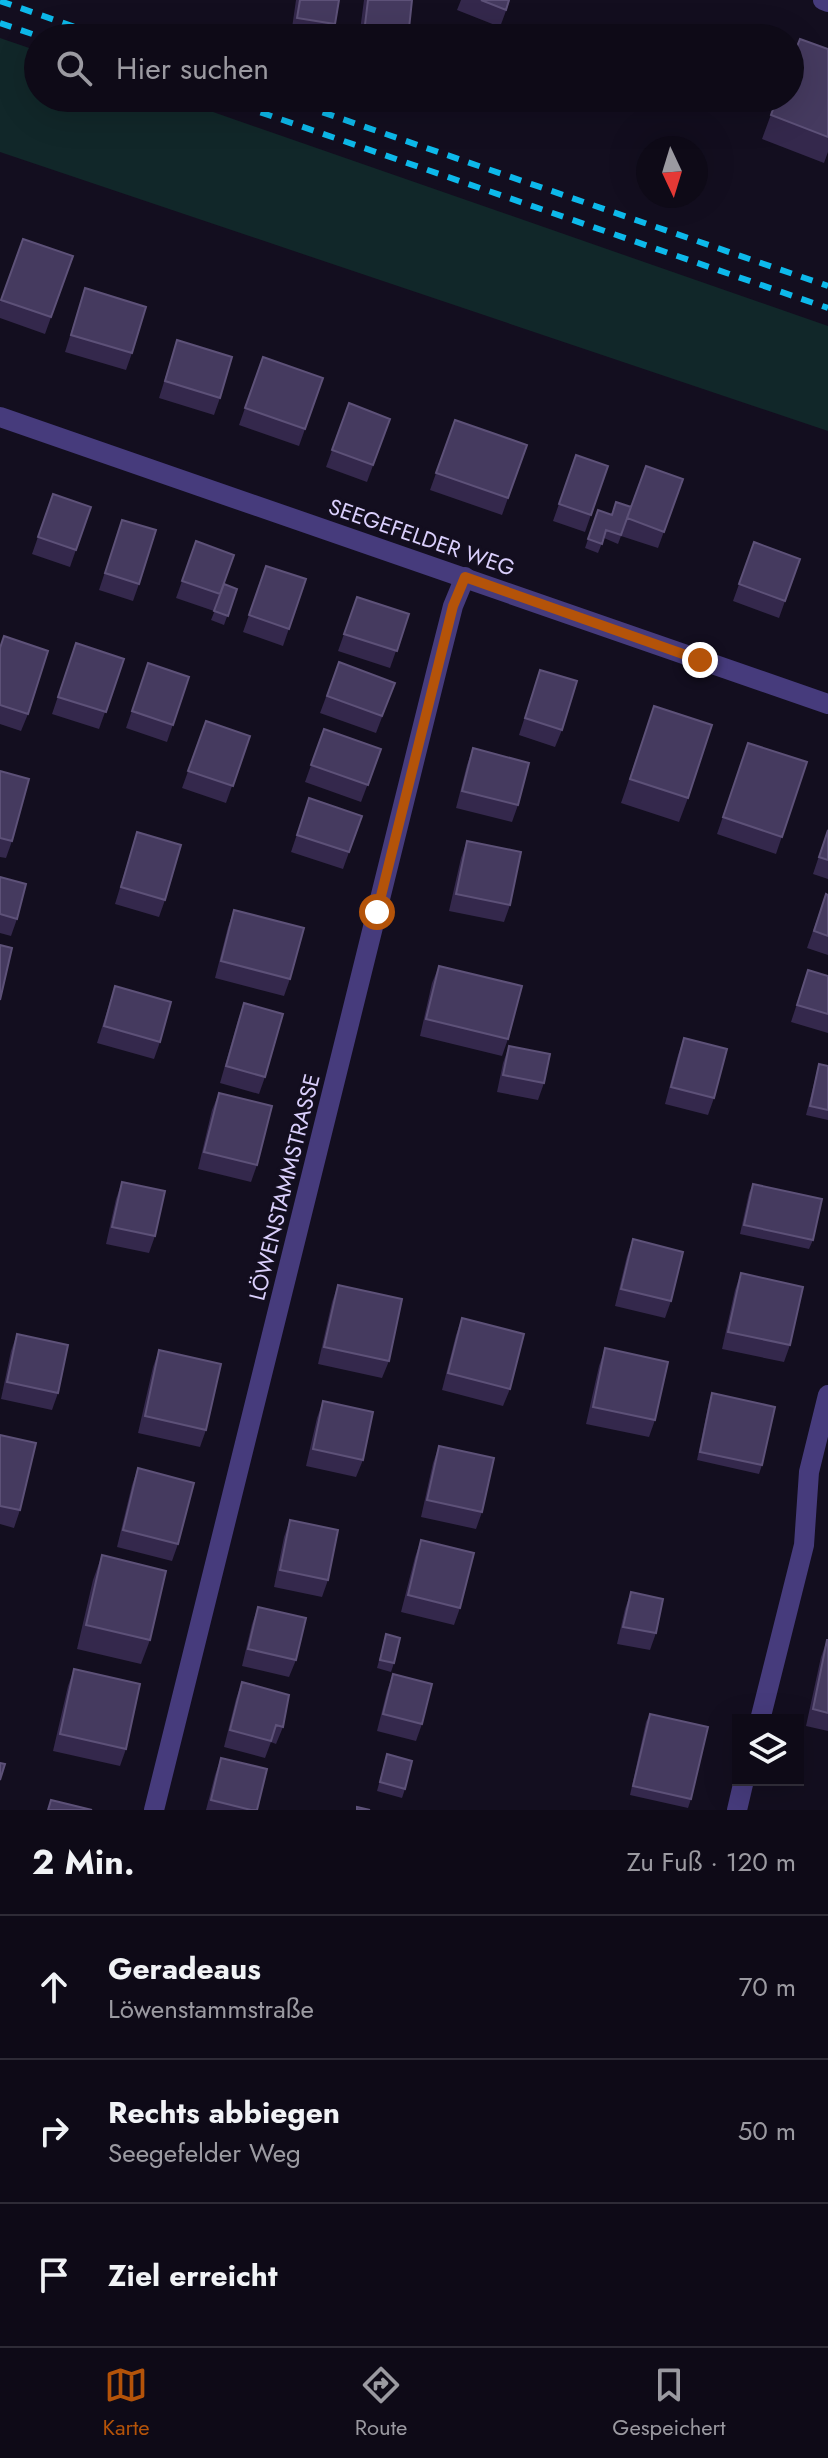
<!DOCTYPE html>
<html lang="de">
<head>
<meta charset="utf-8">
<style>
	:root { --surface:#0e0a17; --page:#171320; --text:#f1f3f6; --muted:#9b9aa1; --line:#2e2b36; --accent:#b45309 }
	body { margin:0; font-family:Jost,sans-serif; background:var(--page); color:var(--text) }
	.controls { position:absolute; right:24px; bottom:24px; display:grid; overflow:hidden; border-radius:0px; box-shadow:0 8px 32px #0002 }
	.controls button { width:72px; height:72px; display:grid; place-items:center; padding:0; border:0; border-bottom:2px solid var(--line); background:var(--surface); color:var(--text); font:40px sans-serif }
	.compass { position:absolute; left:636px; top:136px; width:72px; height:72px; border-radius:50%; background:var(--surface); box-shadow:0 8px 32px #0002; rotate:176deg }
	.stop { position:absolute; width:24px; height:24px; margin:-18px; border:6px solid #b45309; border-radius:50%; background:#fff }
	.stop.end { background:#b45309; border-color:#fff; box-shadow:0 2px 8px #0008 }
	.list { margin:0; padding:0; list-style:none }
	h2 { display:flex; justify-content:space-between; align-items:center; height:104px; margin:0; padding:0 32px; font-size:34px }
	h2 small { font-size:26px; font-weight:400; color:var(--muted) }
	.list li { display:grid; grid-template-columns:52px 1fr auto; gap:24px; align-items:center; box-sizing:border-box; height:144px; padding:0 32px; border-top:2px solid var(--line) }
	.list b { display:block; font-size:30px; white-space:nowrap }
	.list p { margin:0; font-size:26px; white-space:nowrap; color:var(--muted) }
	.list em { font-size:26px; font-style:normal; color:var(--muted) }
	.icon { flex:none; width:44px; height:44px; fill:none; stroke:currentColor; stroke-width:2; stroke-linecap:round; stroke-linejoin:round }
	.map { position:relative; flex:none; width:828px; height:1810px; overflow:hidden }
	.search { position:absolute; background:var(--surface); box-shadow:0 8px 32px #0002; left:24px; right:24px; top:24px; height:88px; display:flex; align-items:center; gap:20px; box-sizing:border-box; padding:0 28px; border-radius:44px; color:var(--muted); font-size:30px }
	.sheet { height:536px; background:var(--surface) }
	nav { display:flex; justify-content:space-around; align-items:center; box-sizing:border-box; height:112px; border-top:2px solid var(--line); background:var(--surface); font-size:22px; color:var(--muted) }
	nav a { display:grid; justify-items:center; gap:4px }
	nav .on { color:var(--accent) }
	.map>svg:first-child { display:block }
	.green { fill:#112729 }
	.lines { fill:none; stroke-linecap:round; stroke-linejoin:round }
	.minor { stroke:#463b7c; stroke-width:20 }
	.tertiary { stroke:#463b7c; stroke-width:20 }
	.rail { stroke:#0db9ea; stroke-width:6; stroke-dasharray:12 10; stroke-linecap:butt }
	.wall { fill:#34284c }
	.shaded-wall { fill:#1f1632 }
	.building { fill:#453a5f; stroke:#5d5178; stroke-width:2 }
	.route { stroke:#b45309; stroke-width:10 }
	.labels { text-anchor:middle; stroke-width:6; stroke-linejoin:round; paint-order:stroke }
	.street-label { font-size:22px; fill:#dacffc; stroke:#130e1f }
</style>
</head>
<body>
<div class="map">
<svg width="828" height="1810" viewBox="0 0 828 1810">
	<rect width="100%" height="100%" fill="#130e1f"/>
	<!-- green -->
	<path class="green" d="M0,38L38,51V98H173L828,326V431L0,152Z"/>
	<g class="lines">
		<!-- minor -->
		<path class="minor" d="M823,0L828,2
			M760,1720L804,1545L809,1472L828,1395
			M154,1810L437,669L453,606L465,577
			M737,1810L744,1780"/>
		<!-- tertiary -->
		<path class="tertiary" d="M0,417L828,704"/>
		<!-- rail -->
		<path class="rail" d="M0,1L107,38
			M0,23L44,38
			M219,98L828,308
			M281,98L828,286"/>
	</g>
	<!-- wall -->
	<path class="wall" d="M296,0H339L335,24L330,38H308L291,35Z
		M364,0H412L408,38H359Z
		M461,0H510L500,27L457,10Z
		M828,49V152L824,163L762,139L777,98Z
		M23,239L73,256L45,334L0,318V302Z
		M85,288L132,353L126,370L65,352Z
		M177,340L220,398L214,415L159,398Z
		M263,357L323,378L299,446L239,425Z
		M349,403L390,419L367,482L326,467Z
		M455,420L527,445L502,515L430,490Z
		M576,455L608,466L585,532L553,521Z
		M683,479L658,548L621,536L618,544L604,538L598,553L585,548L598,510L612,515L631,507Z
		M53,494L91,507L70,567L32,554Z
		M122,520L139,584L133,601L99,590Z
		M196,541L224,584L237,589L224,625L211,620L215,610L214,611L176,598Z
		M754,542L800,559L779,618L733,601Z
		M266,566L306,579L283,646L243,632Z
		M357,597L409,614L390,668L338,651Z
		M76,643L124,659L99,729L52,714Z
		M0,647L28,714L21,731L0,724Z
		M339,662L395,683L376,733L320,713Z
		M148,663L189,677L167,742L126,728Z
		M540,670L562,730L555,747L519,735Z
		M654,706L688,798L679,822L621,803Z
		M206,721L250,736L226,803L182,788Z
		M324,729L381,749L361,802L305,782Z
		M748,743L807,762L776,854L717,834Z
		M473,748L518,805L512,822L456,808L467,765Z
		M0,771L12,841L6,858L0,857Z
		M309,798L362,816L343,869L291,852Z
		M828,829V879L813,874Z
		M137,832L165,900L159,917L115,904Z
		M467,841L510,905L504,922L449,911L461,858Z
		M0,877L17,919L11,936L0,933Z
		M826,894L828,895V955L807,948Z
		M234,910L290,979L284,996L215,978L228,927Z
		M439,966L508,1039L502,1056L420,1036L432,983Z
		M808,970L828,976V1033L791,1022Z
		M115,986L160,1042L154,1059L97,1043Z
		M244,1003L265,1077L259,1094L220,1083L238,1020Z
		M684,1038L714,1098L708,1115L665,1104L678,1055Z
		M509,1046L544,1083L538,1100L497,1092L503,1063Z
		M819,1064L828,1066V1120L806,1115Z
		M219,1093L257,1165L251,1182L198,1169L212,1110Z
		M122,1182L155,1236L149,1253L106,1244L116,1199Z
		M753,1184L813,1240L809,1249L740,1234L749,1193Z
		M633,1239L671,1301L665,1318L615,1306L627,1256Z
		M741,1273L790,1345L784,1362L722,1349L735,1290Z
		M338,1285L389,1361L382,1378L318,1364L332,1302Z
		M462,1318L510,1389L503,1406L442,1390L456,1335Z
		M17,1334L58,1393L52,1410L1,1399L11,1351Z
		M605,1348L655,1420L649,1437L586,1424L599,1366Z
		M159,1350L206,1430L200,1447L138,1433L153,1367Z
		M712,1393L762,1465L759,1474L697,1460L709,1402Z
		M323,1401L363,1460L356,1477L306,1466L317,1418Z
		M0,1435L20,1510L14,1528L0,1524Z
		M439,1446L482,1512L476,1529L421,1517L433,1463Z
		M138,1468L178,1544L172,1561L117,1547L132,1485Z
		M290,1520L328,1580L322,1597L274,1587L284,1537Z
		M421,1540L460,1608L454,1625L401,1612L415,1557Z
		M102,1555L150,1640L141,1664L77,1649L93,1580Z
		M631,1592L656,1633L650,1650L617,1644L625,1609Z
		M258,1607L296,1660L289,1677L242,1666L252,1624Z
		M386,1634L394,1663L391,1672L377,1668Z
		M827,1640H828V1731L806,1726L821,1657Z
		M74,1669L126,1749L120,1766L53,1751L68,1686Z
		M393,1674L422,1724L416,1741L377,1731L387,1691Z
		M242,1682L283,1727L276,1744L271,1742L265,1758L224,1747L236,1699Z
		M650,1714L691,1799L688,1808L630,1795L646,1722Z
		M387,1754L405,1789L402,1798L377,1791Z
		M221,1758L257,1810H206L215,1775Z"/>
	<!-- shaded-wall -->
	<path class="shaded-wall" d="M364,33L408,38H362Z"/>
	<!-- building -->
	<path class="building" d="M300,0H339L335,24L297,18Z
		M368,0H412L408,38L364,33Z
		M481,0H509L506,10Z
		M800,39L828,49V137L771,115L777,98H790V64Z
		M23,239L73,256L51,317L1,300Z
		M85,288L146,307L132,353L71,335Z
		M177,340L232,357L220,398L165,381Z
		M263,357L323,378L305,429L245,408Z
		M349,403L390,419L373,465L332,450Z
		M455,420L527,445L508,498L436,473Z
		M576,455L608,466L591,515L559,504Z
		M646,466L683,479L664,532L627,518Z
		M53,494L91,507L76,550L38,537Z
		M616,502L631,507L621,535L606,530L602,544L588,539L598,510L612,515Z
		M122,520L156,530L139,584L105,573Z
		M196,541L234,555L220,594L182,581Z
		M754,542L800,559L785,601L739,584Z
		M266,566L306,579L289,629L249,615Z
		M224,584L237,589L228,616L214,611Z
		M357,597L409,614L397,651L344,634Z
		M4,636L48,651L28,714L0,705V648Z
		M76,643L124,659L106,712L58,697Z
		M339,662L395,683L382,716L327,696Z
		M148,663L189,677L173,725L132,711Z
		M540,670L577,681L562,730L525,718Z
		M654,706L712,725L688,798L630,779Z
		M206,721L250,736L233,786L188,771Z
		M324,729L381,749L368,785L311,765Z
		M748,743L807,762L782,837L723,817Z
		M473,748L529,763L518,805L462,791Z
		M0,771L29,779L12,841L0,838Z
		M309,798L362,816L349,852L297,835Z
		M828,830V860L819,857Z
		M137,832L181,845L165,900L121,887Z
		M467,841L521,852L510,905L456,894Z
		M0,877L26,884L17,919L0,914Z
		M826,894L828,895V936L814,931Z
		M234,910L304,928L290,979L221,961Z
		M0,945L12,948L0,1000Z
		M439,966L522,986L508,1039L426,1019Z
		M808,970L828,976V1014L797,1005Z
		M115,986L171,1002L160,1042L104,1026Z
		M244,1003L283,1014L265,1077L226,1066Z
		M684,1038L727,1049L714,1098L671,1087Z
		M509,1046L550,1054L544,1083L503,1075Z
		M819,1064L828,1066V1110L810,1106Z
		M219,1093L272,1106L257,1165L204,1152Z
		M122,1182L165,1191L155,1236L112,1227Z
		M753,1184L822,1199L813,1240L744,1225Z
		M633,1239L683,1252L671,1301L621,1289Z
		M741,1273L803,1287L790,1345L728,1332Z
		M338,1285L402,1299L389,1361L324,1347Z
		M462,1318L524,1334L510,1389L448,1373Z
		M17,1334L68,1345L58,1393L7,1382Z
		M605,1348L668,1362L655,1420L593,1407Z
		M159,1350L221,1364L206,1430L145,1416Z
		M712,1393L775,1407L762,1465L700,1452Z
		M323,1401L373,1412L363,1460L313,1449Z
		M0,1435L36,1443L20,1510L0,1506Z
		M439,1446L494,1458L482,1512L427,1500Z
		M138,1468L194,1483L178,1544L123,1530Z
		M290,1520L338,1530L328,1580L280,1570Z
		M421,1540L474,1553L460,1608L408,1595Z
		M102,1555L166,1571L150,1640L86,1625Z
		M631,1592L663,1599L656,1633L623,1627Z
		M258,1607L306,1618L296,1660L248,1649Z
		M386,1634L400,1638L394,1663L380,1660Z
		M827,1640H828V1713L813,1709Z
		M74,1669L140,1684L126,1749L60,1734Z
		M393,1674L432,1684L422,1724L383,1714Z
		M242,1682L289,1695L283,1727L276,1725L271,1741L230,1730Z
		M650,1714L708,1727L691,1799L633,1786Z
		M387,1754L412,1761L405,1789L380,1782Z
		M221,1758L267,1769L257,1810H251L211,1800Z
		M0,1763L5,1764L0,1780Z
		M51,1800L92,1810H48Z
		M357,1807L370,1810H357Z"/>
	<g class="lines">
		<!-- route -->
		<path class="route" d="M377,912L453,606L465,577L700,660"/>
	</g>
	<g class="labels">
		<!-- street labels -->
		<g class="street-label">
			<text transform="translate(422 537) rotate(19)" y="8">SEEGEFELDER WEG</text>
			<text transform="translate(284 1187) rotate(-76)" y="8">LÖWENSTAMMSTRASSE</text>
		</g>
	</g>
</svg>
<div class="controls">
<button><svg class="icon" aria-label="layers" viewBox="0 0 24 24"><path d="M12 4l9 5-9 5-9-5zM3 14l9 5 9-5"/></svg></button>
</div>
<svg class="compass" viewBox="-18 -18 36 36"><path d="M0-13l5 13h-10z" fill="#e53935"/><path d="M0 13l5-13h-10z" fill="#9b9aa1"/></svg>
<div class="stop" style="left:377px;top:912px"></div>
<div class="stop end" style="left:700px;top:660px"></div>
<div class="search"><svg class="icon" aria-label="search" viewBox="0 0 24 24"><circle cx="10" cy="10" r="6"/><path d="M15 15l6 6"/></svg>Hier suchen</div>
</div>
<section class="sheet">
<h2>2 Min.<small>Zu Fuß · 120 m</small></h2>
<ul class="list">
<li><svg class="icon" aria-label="ahead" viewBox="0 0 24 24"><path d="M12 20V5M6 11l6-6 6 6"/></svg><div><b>Geradeaus</b><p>Löwenstammstraße</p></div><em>70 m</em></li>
<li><svg class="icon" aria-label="right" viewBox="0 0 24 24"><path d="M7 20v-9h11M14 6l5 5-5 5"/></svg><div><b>Rechts abbiegen</b><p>Seegefelder Weg</p></div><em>50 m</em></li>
<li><svg class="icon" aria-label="arrive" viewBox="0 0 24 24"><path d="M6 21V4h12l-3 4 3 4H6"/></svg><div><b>Ziel erreicht</b></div></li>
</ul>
</section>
<nav>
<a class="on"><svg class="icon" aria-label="map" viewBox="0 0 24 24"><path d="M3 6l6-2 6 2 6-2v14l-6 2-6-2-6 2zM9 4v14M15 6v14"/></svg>Karte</a>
<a><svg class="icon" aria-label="directions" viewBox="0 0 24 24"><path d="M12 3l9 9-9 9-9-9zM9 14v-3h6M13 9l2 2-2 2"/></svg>Route</a>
<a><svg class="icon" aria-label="saved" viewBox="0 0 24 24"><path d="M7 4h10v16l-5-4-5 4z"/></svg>Gespeichert</a>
</nav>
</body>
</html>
